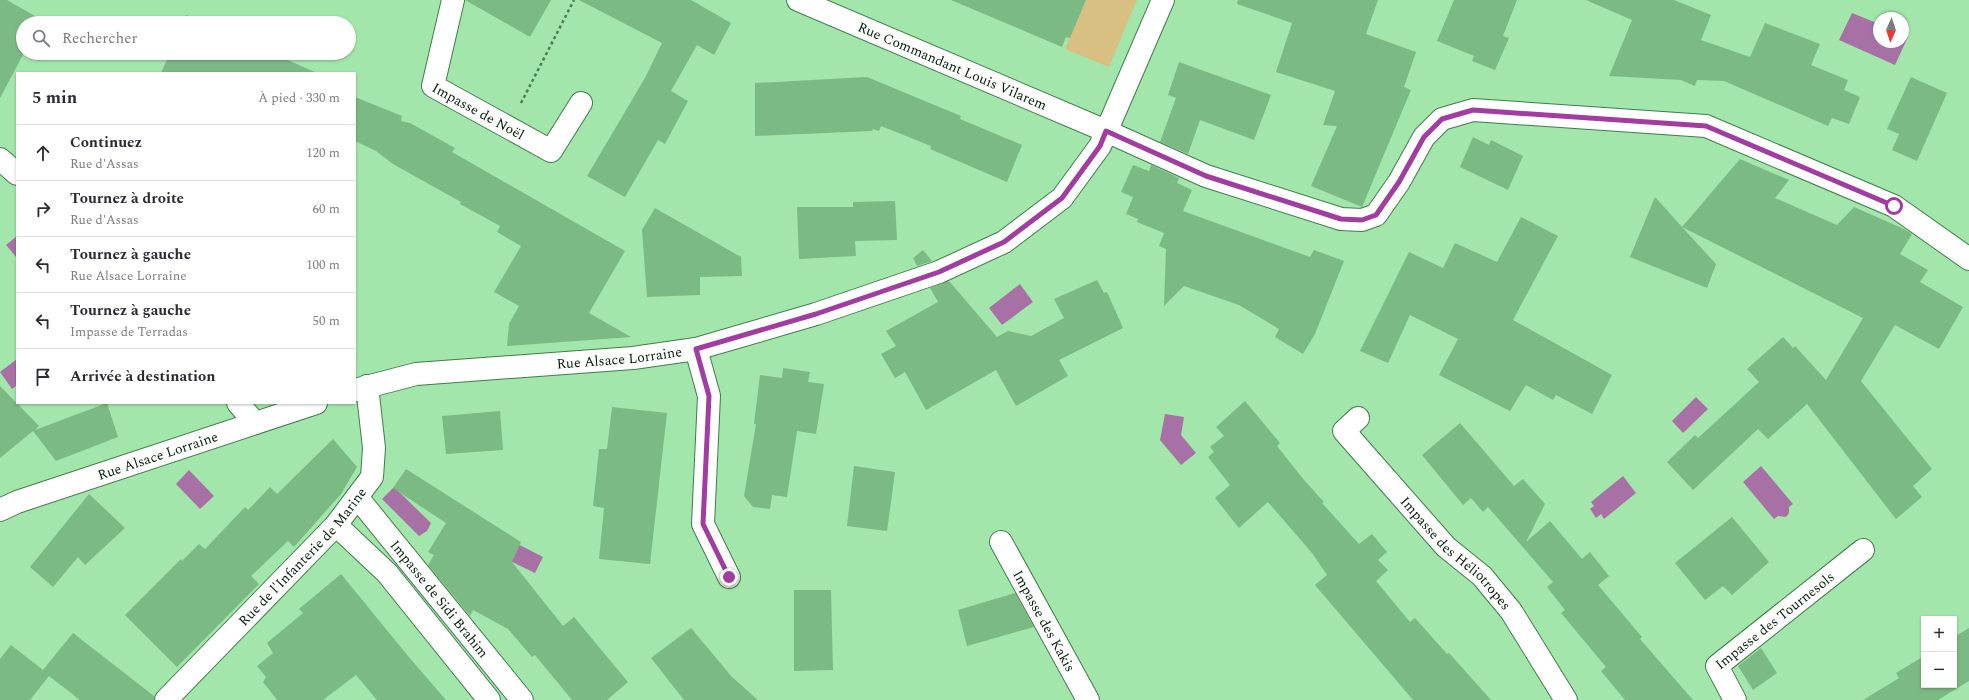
<!DOCTYPE html>
<html lang="fr">
<head>
<meta charset="utf-8">
<style>
	:root { --surface:#fff; --page:#f2f2f3; --text:#2b2b33; --muted:#7c7c81; --line:#e1e1e2 }
	body { margin:0; font-family:Spectral,serif; background:var(--page); color:var(--text) }
	.controls { position:absolute; right:12px; bottom:12px; display:grid; overflow:hidden; border-radius:0px; box-shadow:0 1px 3px #0004 }
	.controls button { width:36px; height:36px; display:grid; place-items:center; padding:0; border:0; border-bottom:1px solid var(--line); background:var(--surface); color:var(--text); font:20px sans-serif }
	.compass { position:absolute; left:1873px; top:12px; width:36px; height:36px; border-radius:50%; background:var(--surface); box-shadow:0 1px 3px #0004; rotate:183deg }
	.stop { position:absolute; width:12px; height:12px; margin:-9px; border:3px solid #a13ca1; border-radius:50%; background:#fff }
	.stop.end { background:#a13ca1; border-color:#fff; box-shadow:0 1px 4px #0008 }
	.list { margin:0; padding:0; list-style:none }
	h2 { display:flex; justify-content:space-between; align-items:center; height:52px; margin:0; padding:0 16px; font-size:17px }
	h2 small { font-size:13px; font-weight:400; color:var(--muted) }
	.list li { display:grid; grid-template-columns:26px 1fr auto; gap:12px; align-items:center; box-sizing:border-box; height:56px; padding:0 16px; border-top:1px solid var(--line) }
	.list b { display:block; font-size:15px; white-space:nowrap }
	.list p { margin:0; font-size:13px; white-space:nowrap; color:var(--muted) }
	.list em { font-size:13px; font-style:normal; color:var(--muted) }
	.icon { flex:none; width:22px; height:22px; fill:none; stroke:currentColor; stroke-width:2; stroke-linecap:round; stroke-linejoin:round }
	.map { position:relative; flex:none; width:1969px; height:700px; overflow:hidden }
	.search { position:absolute; background:var(--surface); box-shadow:0 1px 3px #0004; left:16px; top:16px; width:340px; height:44px; display:flex; align-items:center; gap:10px; box-sizing:border-box; padding:0 14px; border-radius:22px; color:var(--muted); font-size:15px }
	.panel { position:absolute; background:var(--surface); box-shadow:0 1px 3px #0004; left:16px; top:72px; width:340px; height:332px; border-radius:0px }
	.map>svg:first-child { display:block }
	.green { fill:#d8bf82 }
	.water { fill:#a871a6 }
	.building { fill:#7bba83 }
	.lines { fill:none; stroke-linecap:round; stroke-linejoin:round }
	.street-casing { stroke:#3e7e49; stroke-width:24 }
	.path { stroke:#4d7b54; stroke-width:2.5; stroke-dasharray:3 3; stroke-linecap:butt }
	.street { stroke:#fff; stroke-width:22 }
	.route { stroke:#a13ca1; stroke-width:5 }
	.labels { text-anchor:middle; stroke-width:3; stroke-linejoin:round; paint-order:stroke }
	.street-label { font-size:14px; fill:#031e09; stroke:#dcfddf }
</style>
</head>
<body>
<div class="map">
<svg width="1969" height="700" viewBox="0 0 1969 700">
	<rect width="100%" height="100%" fill="#a2e6ab"/>
	<!-- green -->
	<path class="green" d="M1086,0H1137L1109,67L1065,49Z"/>
	<!-- water -->
	<path class="water" d="M1852,13L1879,24V42H1903V34L1908,37L1895,65L1839,40Z
		M17,236V258L6,245Z
		M1020,284L1033,302L1002,325L989,308Z
		M17,359V385L12,389L0,372Z
		M1696,397L1708,409L1683,433L1672,421Z
		M1165,414L1184,417L1181,435L1196,453L1181,465L1160,440Z
		M1761,466L1793,504L1789,507V513L1786,517L1778,516L1774,519L1743,482Z
		M189,470L214,496L200,509L176,484Z
		M1623,476L1636,493L1604,519L1601,514L1596,518L1590,509L1594,506L1591,502Z
		M394,487L431,523L427,531L419,536L382,499Z
		M510,540L543,557L535,573L502,557Z"/>
	<!-- building -->
	<path class="building" d="M0,0H7L42,20L40,23H23L24,53L0,98Z
		M465,0H551L530,37Z
		M579,0H691L731,23L714,55L697,45L671,91L688,101L665,144L658,140L625,197L587,176L645,78L662,43Z
		M951,0H1086L1070,38L1066,37L1062,47Z
		M1238,0H1378L1366,34L1416,52L1404,87L1411,90L1362,207L1311,186L1337,126L1323,125L1335,91L1276,72L1292,23L1237,4Z
		M1454,0H1517L1503,36L1509,38L1495,70L1472,61L1474,56L1437,41Z
		M1586,0H1674L1711,15L1701,40L1750,57L1765,23L1820,44L1811,65L1848,80L1844,90L1860,97L1849,124L1832,118L1828,126L1724,81L1697,80L1695,86L1681,80L1609,76L1632,20Z
		M186,15L204,23H183Z
		M170,53H272L317,73H161Z
		M1179,62L1271,95L1254,140L1200,120L1188,154L1160,142L1176,98L1168,95Z
		M867,77L961,116L960,119L1022,145L1007,182L930,149L931,146L881,126L879,131L873,129L872,131L755,136V83Z
		M1911,77L1947,93L1917,161L1892,150L1899,134L1887,129Z
		M355,97L402,116L401,121L410,123L455,148L452,152L625,251L589,313L631,337L507,346L509,324L519,306L494,292L521,246L497,232L500,226L460,204L461,202L393,164L376,151L355,141Z
		M1473,137L1489,145L1491,140L1523,156L1508,190L1460,167Z
		M1740,159L1789,180L1775,198L1837,225L1854,207L1904,229L1912,234L1900,254L1928,270L1920,282L1963,307L1939,349L1895,325L1861,381L1932,469L1913,486L1922,497L1896,519L1807,404L1768,439L1758,429L1693,490L1667,462L1695,435L1698,438L1759,382L1747,369L1783,337L1793,348L1795,346L1826,380L1863,318L1682,227L1716,264L1707,288L1630,257L1655,197L1682,227Z
		M1133,165L1149,171L1151,165L1179,178L1177,183L1192,190L1183,211L1310,257L1314,250L1344,261L1315,334L1303,354L1275,337L1279,329L1239,305L1184,286L1164,306L1166,249L1159,246L1164,233L1137,222L1138,219L1126,214L1133,197L1121,192Z
		M895,201L897,240L855,241L856,256L799,259L797,207H853V202Z
		M655,208L741,257L742,276L700,277V295L647,297L642,230Z
		M1521,217L1558,236L1513,320L1612,375L1592,414L1556,395L1553,400L1526,385L1510,411L1439,375L1458,339L1410,315L1388,363L1360,351L1409,252L1443,268L1455,243L1497,262Z
		M923,250L932,261L917,266L913,258Z
		M1097,280L1104,293L1107,292L1123,328L1059,360L1068,376L1016,406L996,370L926,410L905,372L895,378L881,354L896,346L886,331L938,302L930,288L949,281L997,337L1008,331L1031,336L1064,318L1054,299Z
		M783,368L810,372L808,382L824,384L816,434L797,431L787,497L772,495L770,509L753,507L744,496L756,424H754L760,375L782,378Z
		M0,386L39,426L35,430L107,403L118,437L56,461L33,431L0,458Z
		M1245,401L1280,443L1277,446L1304,480L1324,502L1322,503L1359,544L1372,534L1387,552L1378,560L1388,570L1376,581L1410,622L1415,618L1447,654L1449,653L1491,700H1413L1315,585L1327,575L1312,553L1268,502L1239,528L1215,498L1230,485L1208,457L1214,452L1210,447L1224,436L1216,427Z
		M612,407L667,413L650,564L599,559L604,508L593,506L599,449H607Z
		M500,411L503,450L446,454L442,416Z
		M1460,423L1514,486L1523,479L1545,504L1526,542L1550,521L1582,559L1590,552L1609,576L1598,585L1642,637L1640,639L1693,700H1625L1601,671L1606,667L1561,613L1565,610L1547,587L1553,582L1488,507L1483,512L1471,498L1463,505L1422,455Z
		M333,439L357,467L341,494L294,547L288,541L251,576L259,584L177,667L125,615L181,559L182,561L199,544L205,549L245,507L248,510L270,487L277,494Z
		M854,466L895,472L887,531L847,526Z
		M406,469L521,542L512,562L563,626L574,617L628,682L607,700H572L535,655L532,657L508,629L473,610L470,616L428,565L434,555L428,552L446,523L393,488Z
		M89,494L125,528L85,565L78,557L53,587L30,567Z
		M1732,517L1769,562L1732,595L1723,586L1705,600L1675,563Z
		M341,574L408,656L446,700H377L356,675L323,700H277L263,682L266,677L257,666L273,653L267,643L303,613L299,609Z
		M794,590H831L833,670L794,671Z
		M1015,593L1034,627L967,646L958,610Z
		M691,628L732,677L758,700H684L651,658Z
		M1969,628V681L1938,700H1863L1899,678L1896,673L1924,656V685H1954V637Z
		M73,633L154,696V700H80L49,676L30,700H0V659L11,645L43,670Z
		M1761,648L1777,673L1753,690L1738,666Z"/>
	<g class="lines">
		<!-- street casing -->
		<g class="street-casing">
			<g id="street">
				<path id="s1" d="M453,0L433,86L551,151L581,103"/>
				<path id="s2" d="M798,0L1106,131L1206,176L1341,219L1362,220L1376,215L1399,182L1424,137L1442,119L1473,110L1706,126L1894,206L1969,259"/>
				<path d="M0,159L17,174"/>
				<path d="M696,349L709,396L703,524L729,577"/>
				<path id="s3" d="M355,390L416,374L633,358L696,349L816,314L939,272L1004,242L1062,198L1100,146L1163,0"/>
				<path d="M238,403L255,423"/>
				<path id="s4" d="M1358,418L1344,431L1446,547L1482,576L1511,611L1566,700"/>
				<path id="s5" d="M357,497L522,700"/>
				<path id="s6" d="M0,510L17,502L316,403"/>
				<path d="M336,525L387,573L489,700"/>
				<path id="s7" d="M1001,542L1088,700"/>
				<path id="s8" d="M166,700L336,525L372,477L374,448L367,386"/>
				<path id="s9" d="M1735,700L1717,666L1863,550"/>
			</g>
		</g>
		<!-- path -->
		<path class="path" d="M521,103L574,0"/>
		<!-- street -->
		<use href="#street" class="street"/>
	</g>
	<g class="lines">
		<!-- route -->
		<path class="route" d="M729,577L703,524L709,396L696,349L816,314L939,272L1004,242L1062,198L1100,146L1106,131L1206,176L1341,219L1362,220L1376,215L1399,182L1424,137L1442,119L1473,110L1706,126L1894,206"/>
	</g>
	<g class="labels">
		<!-- street labels -->
		<g class="street-label">
			<text dy="5" stroke="none"><textPath href="#s2" startOffset="168">Rue Commandant Louis Vilarem</textPath></text>
			<text dy="5" stroke="none"><textPath href="#s1" startOffset="140">Impasse de Noël</textPath></text>
			<text dy="5" stroke="none"><textPath href="#s3" startOffset="267">Rue Alsace Lorraine</textPath></text>
			<text dy="5" stroke="none"><textPath href="#s6" startOffset="167">Rue Alsace Lorraine</textPath></text>
			<text dy="5" stroke="none"><textPath href="#s4" startOffset="185">Impasse des Héliotropes</textPath></text>
			<text dy="5" stroke="none"><textPath href="#s8" startOffset="198">Rue de l'Infanterie de Marine</textPath></text>
			<text dy="5" stroke="none"><textPath href="#s5" startOffset="131">Impasse de Sidi Brahim</textPath></text>
			<text dy="5" stroke="none"><textPath href="#s7" startOffset="90">Impasse des Kakis</textPath></text>
			<text dy="5" stroke="none"><textPath href="#s9" startOffset="112">Impasse des Tournesols</textPath></text>
		</g>
	</g>
</svg>
<div class="controls">
<button>+</button>
<button>−</button>
</div>
<svg class="compass" viewBox="-18 -18 36 36"><path d="M0-13l5 13h-10z" fill="#e53935"/><path d="M0 13l5-13h-10z" fill="#7c7c81"/></svg>
<div class="stop" style="left:1894px;top:206px"></div>
<div class="stop end" style="left:729px;top:577px"></div>
<div class="search"><svg class="icon" aria-label="search" viewBox="0 0 24 24"><circle cx="10" cy="10" r="6"/><path d="M15 15l6 6"/></svg>Rechercher</div>
<section class="panel">
<h2>5 min<small>À pied · 330 m</small></h2>
<ul class="list">
<li><svg class="icon" aria-label="ahead" viewBox="0 0 24 24"><path d="M12 20V5M6 11l6-6 6 6"/></svg><div><b>Continuez</b><p>Rue d'Assas</p></div><em>120 m</em></li>
<li><svg class="icon" aria-label="right" viewBox="0 0 24 24"><path d="M7 20v-9h11M14 6l5 5-5 5"/></svg><div><b>Tournez à droite</b><p>Rue d'Assas</p></div><em>60 m</em></li>
<li><svg class="icon" aria-label="left" viewBox="0 0 24 24"><path d="M17 20v-9H6M10 6l-5 5 5 5"/></svg><div><b>Tournez à gauche</b><p>Rue Alsace Lorraine</p></div><em>100 m</em></li>
<li><svg class="icon" aria-label="left" viewBox="0 0 24 24"><path d="M17 20v-9H6M10 6l-5 5 5 5"/></svg><div><b>Tournez à gauche</b><p>Impasse de Terradas</p></div><em>50 m</em></li>
<li><svg class="icon" aria-label="arrive" viewBox="0 0 24 24"><path d="M6 21V4h12l-3 4 3 4H6"/></svg><div><b>Arrivée à destination</b></div></li>
</ul>
</section>
</div>
</body>
</html>
